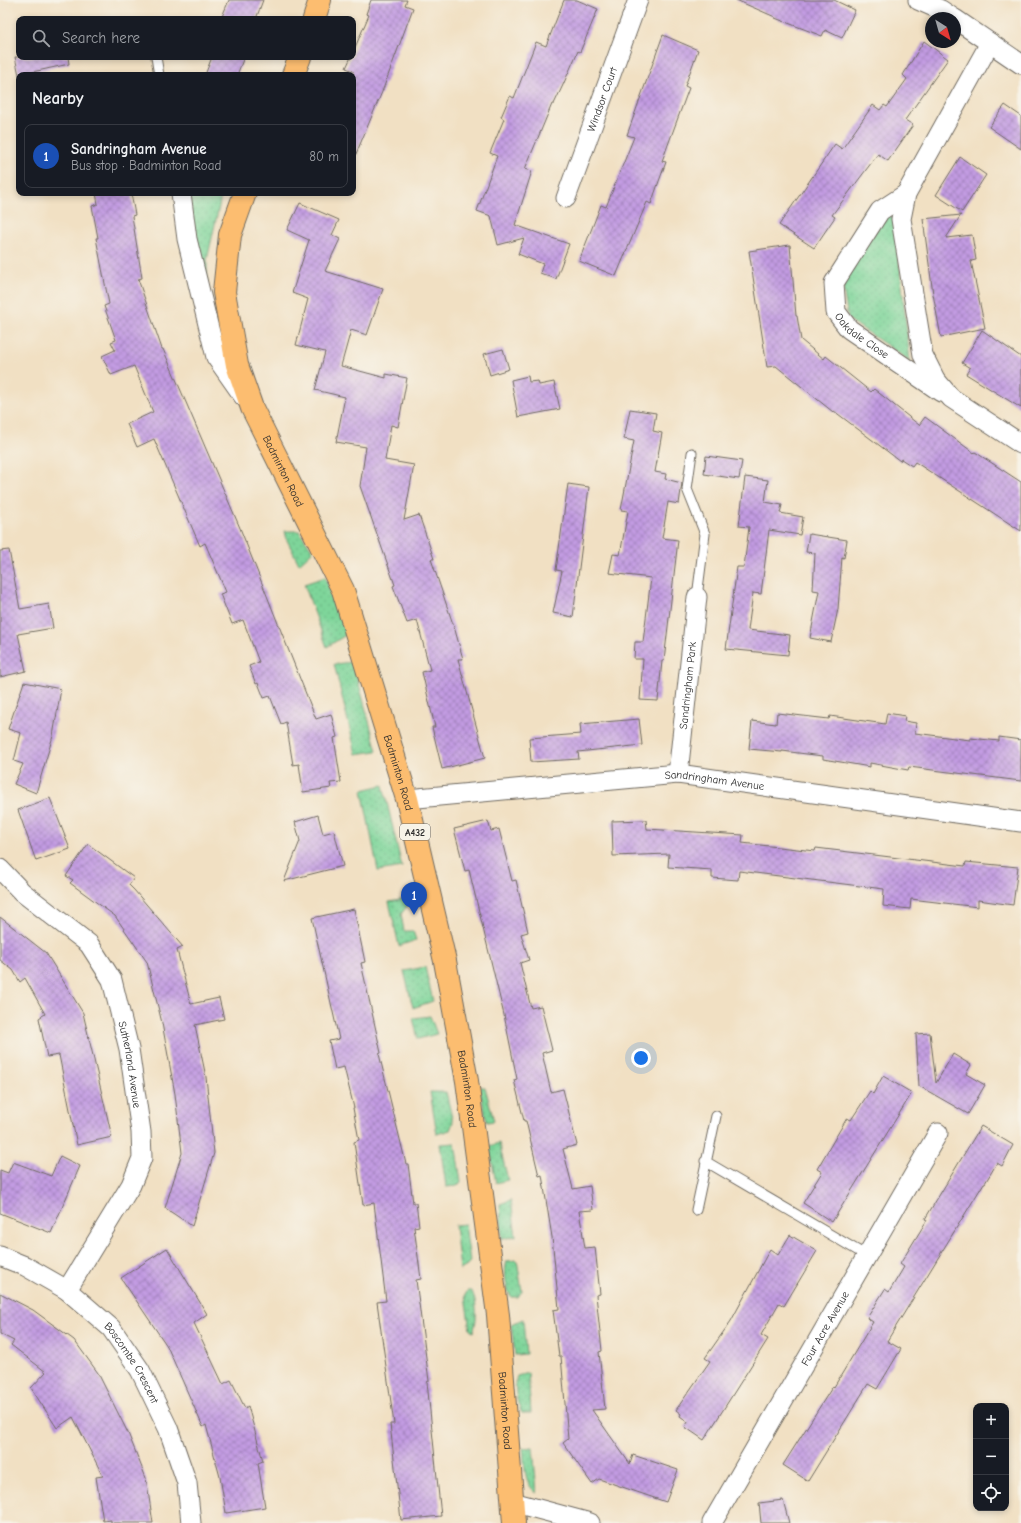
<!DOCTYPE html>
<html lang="en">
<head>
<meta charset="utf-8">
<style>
	:root { --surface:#171b24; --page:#20242c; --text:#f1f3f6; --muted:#9ea1a6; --line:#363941; --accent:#c8321e }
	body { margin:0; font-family:"Comic Neue",sans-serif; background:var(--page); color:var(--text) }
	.controls { position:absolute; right:12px; bottom:12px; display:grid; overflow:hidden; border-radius:8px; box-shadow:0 2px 6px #0003 }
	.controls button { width:36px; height:36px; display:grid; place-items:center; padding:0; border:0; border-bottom:1px solid var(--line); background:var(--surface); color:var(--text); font:20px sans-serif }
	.compass { position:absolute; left:925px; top:12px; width:36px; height:36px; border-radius:50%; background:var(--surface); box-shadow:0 2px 6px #0003; rotate:143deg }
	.you { position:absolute; left:641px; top:1058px; width:14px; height:14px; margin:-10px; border:3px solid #fff; border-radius:50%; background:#1a73e8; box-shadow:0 0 0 6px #1a73e833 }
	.badge { display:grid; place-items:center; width:26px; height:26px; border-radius:50%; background:var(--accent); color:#fff; font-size:13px; font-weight:700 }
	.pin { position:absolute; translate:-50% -33px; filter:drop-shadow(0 1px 2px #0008) }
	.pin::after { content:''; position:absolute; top:21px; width:14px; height:12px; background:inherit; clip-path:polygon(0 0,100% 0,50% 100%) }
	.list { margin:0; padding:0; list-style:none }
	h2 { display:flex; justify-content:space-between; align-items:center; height:52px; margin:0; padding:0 16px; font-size:17px }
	h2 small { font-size:13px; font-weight:400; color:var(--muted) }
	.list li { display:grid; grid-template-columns:26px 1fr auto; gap:12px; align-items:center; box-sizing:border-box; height:64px; margin:0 8px 8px; padding:0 8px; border:1px solid var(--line); border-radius:8px }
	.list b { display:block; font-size:15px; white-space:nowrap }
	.list p { margin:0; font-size:13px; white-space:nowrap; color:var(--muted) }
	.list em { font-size:13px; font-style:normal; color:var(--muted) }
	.icon { flex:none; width:22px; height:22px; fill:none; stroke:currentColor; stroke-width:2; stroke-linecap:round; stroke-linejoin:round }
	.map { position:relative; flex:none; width:1021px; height:1523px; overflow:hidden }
	.search { position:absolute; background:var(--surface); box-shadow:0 2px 6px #0003; left:16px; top:16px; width:340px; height:44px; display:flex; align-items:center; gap:10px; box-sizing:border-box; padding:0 14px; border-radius:8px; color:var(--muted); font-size:15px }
	.panel { position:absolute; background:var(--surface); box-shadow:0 2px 6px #0003; left:16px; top:72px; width:340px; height:124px; border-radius:8px }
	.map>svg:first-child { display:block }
	.grass { fill:url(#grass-dots); stroke:#548062 }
	.building { fill:url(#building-cross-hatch) }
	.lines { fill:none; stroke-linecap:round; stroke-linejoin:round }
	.lane-casing { stroke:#706a60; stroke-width:11 }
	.street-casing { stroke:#706a60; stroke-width:21 }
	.primary-casing { stroke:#706a60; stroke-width:24 }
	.lane { stroke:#fff; stroke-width:9 }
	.street { stroke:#fff; stroke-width:19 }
	.primary { stroke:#fcbd6f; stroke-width:22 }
	.labels { text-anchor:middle; stroke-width:3.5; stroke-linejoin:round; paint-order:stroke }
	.shield { fill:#f7f3e8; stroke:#686764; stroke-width:1 }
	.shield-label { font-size:10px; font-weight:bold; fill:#2b2b2b }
	.street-label { font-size:11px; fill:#2b2b2b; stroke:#f7f3e8 }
</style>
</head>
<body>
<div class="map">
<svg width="1021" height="1523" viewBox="0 0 1021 1523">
	<defs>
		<pattern id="grass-dots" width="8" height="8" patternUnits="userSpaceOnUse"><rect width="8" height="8" fill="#7ed59a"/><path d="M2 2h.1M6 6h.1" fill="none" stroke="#6db785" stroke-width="1.8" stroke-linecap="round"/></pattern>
		<pattern id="building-cross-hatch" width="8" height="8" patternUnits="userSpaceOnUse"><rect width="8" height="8" fill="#c29be2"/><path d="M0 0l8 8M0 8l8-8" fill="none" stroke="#9e7fb7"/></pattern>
	</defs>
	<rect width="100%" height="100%" fill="#f7f3e8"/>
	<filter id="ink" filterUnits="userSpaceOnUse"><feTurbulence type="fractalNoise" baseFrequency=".025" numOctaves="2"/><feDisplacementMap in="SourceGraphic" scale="8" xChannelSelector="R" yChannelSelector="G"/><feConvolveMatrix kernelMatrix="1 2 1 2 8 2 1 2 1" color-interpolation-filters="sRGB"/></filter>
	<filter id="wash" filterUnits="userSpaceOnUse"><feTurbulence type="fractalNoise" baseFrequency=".012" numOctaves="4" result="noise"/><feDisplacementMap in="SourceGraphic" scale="16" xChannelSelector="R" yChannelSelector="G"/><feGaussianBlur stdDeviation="0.9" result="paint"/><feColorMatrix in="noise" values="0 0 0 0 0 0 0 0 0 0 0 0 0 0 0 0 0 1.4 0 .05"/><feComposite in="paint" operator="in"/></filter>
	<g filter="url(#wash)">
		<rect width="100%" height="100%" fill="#f1e0c3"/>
		<!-- grass -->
		<path class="grass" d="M188,193H222L207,260V293L204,288Z
			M886,215L892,216L895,221L910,361L848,319L842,281Z
			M285,531H299L313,551L299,564L287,540Z
			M325,577L347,634L327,647L304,584Z
			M353,662L377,751L356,754L334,664Z
			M383,785L402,867L378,871L362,790Z
			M405,899L408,905L401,914L404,931H413L416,940L399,946L389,902Z
			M425,967L433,1001L413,1008L404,971Z
			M430,1016L437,1034L418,1039L413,1018Z
			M479,1087H485L494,1121L487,1122Z
			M430,1092H446L453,1122L450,1130L437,1134Z
			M455,1143L461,1182L457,1186L446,1187L440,1144Z
			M499,1143L508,1180L496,1183L489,1146Z
			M511,1200L516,1236L502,1239L500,1204Z
			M465,1224L470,1261L467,1266L460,1270L455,1225Z
			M517,1260L522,1291L518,1297H511C505,1287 504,1271 507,1261Z
			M467,1291H472C477,1303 478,1320 473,1332L470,1330L465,1296Z
			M523,1319L526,1354L515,1355L511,1324Z
			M528,1373L531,1413H522C516,1402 514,1387 517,1376Z
			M533,1447L537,1493C523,1484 525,1463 523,1448Z"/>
		<g id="blocks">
			<!-- building -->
			<path class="building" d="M229,0H263L256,19H221Z
				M371,0H407L405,5L413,8L382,92L353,161V71L346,68L351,57H353V52L369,15L366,14Z
				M564,0H577L598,9L580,52L578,51L563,85L554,104H552L525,169L532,171L515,225L569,244L556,279L540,273L543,264L518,254L524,238L498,245L491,216L477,211L497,156L490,153L504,119L501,117L510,96L514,98L536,42L546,46Z
				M736,0H834L855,10L842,38L825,30L822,36L775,18V17Z
				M663,35L698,50L685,86L689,88L662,161L666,162L658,184L651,204L647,202L616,276L579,261L601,205L606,207L634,137L627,135Z
				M924,41L948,59L905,120L913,125L888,161L878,154L832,215L835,217L814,248L779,225L835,144L842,149L873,105L880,110L884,105L887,107L907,79L903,75Z
				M15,57H68L69,64L19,75Z
				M212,57H244L237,75H205Z
				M1005,105L1021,116V149L989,127Z
				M960,157L986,175L962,212L936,195Z
				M96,193H131L135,215L132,216L142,278L138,279L162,349H163L240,528L316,719L331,714L337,737L334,738L341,782L330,783L331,788L303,792L299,764L293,765L286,722L281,724L270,696L264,698L258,683L256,684L249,666L259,662L243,620L232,624L220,594L226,592L205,543L200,546L154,439L137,447L127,424L153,412L134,366L111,375L102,356L115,350L111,342L116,340L104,306L109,304L96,238H98L92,206L98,204Z
				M300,203L339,220L332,235L340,239L325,271L383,289L367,335L351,330L341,366L386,378V374L407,378L398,427L391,425L385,460L414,465L404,520L419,515L434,559H431L455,630L463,659H458L485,758L442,769L432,727H435L422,672L430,670L417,620L407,623L393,586L395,585L360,486L366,447L336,442L345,397L315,390L325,352L296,345L308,299L292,293L309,240L287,230Z
				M961,215L946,238L972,235L976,260L971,261L985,328L941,337L933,294L923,219Z
				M790,245L796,316H797L801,340L824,359L826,356L871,392L874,389L919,425L925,417L974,453L975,452L1021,482V531L915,462L912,466L901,459L900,461L834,411L833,412L776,366L767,367L749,251Z
				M982,330L1021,357V408L966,374L970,368L962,363Z
				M503,349L509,369L490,375L484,354Z
				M528,376L529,382L538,381L539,385L554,382L560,409L518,417L511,380Z
				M630,409L656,413L653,431L662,433L655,472L666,474L665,479L682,483L679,504L668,502L662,538L678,540L664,661H662L658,701L640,700L643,659H634L635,642H643L651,578L609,573L613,554L620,555L628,511L621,510L634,441L624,439Z
				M706,456L742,461L739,479L704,474Z
				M745,477L768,480L765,502L782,505L780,513L803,517L800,535L769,530L761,594L753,593L748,630L790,635L788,655L726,649L737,567H744L749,527L739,526Z
				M568,484L589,487L573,617L553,613L562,571L556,570Z
				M809,534L847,540L844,558L842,557L838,609L831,642L810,638L819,591L813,590L815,553L806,552Z
				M9,550L20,609L49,604L53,628L18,634L26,671L0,677V551Z
				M24,682L61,689L53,736L36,793L14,784L23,764L14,761L21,733L8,729Z
				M777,713L829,719L830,716L885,724L887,713L905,716L904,721L916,723L915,733L970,740V738L999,741V737L1021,740V781L909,767L908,770L870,763V767L823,759V756L782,751V752L749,749L752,721L776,724Z
				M639,719L642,745L578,752L579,759L531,762L529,738L581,734L580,724Z
				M50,798L70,849L36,861L18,810Z
				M318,815L323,834L334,831L343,866L284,881L300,841L295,822Z
				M646,820L647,829L743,835L742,843L815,851L816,848L965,866L966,862L1018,867L1013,905L978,900V907L911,899L910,909L883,906L884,889L739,871L738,880L712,878V870L668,867L669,854L613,856L612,821Z
				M488,821L491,831L499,829L512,881L516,880L528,932L521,934L529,960L520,963L531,1008L541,1006L552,1050L542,1053L551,1092L563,1089L577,1145L563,1149L573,1189L590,1186L593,1210L579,1211L585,1248L595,1247L600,1294L596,1295L602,1351L599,1352L605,1409L592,1410L630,1464L633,1455L678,1470L666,1502L599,1479L592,1484L563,1443L568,1439L561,1356H559L553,1310L559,1309L552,1237L542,1175L539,1176L526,1121H524L519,1100L514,1080L517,1079L504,1015L469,870L465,871L454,829Z
				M88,844L134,878L129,885L134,890L183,947L177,950L191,1004L219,998L224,1019L195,1025L206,1077L214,1153L192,1226L165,1208L182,1153L175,1094L162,1023L147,962L115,916L70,883L73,880L66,876Z
				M354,909L365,962L361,963L381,1053L379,1054L406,1164H408L413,1203H416L419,1226L414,1227L421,1279L416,1280L429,1381L427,1382L441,1516L401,1520L390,1424H394L377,1302L386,1301L374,1203L363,1205L354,1142L359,1140L353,1108H354L344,1067L335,1069L329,1041L339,1039L312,918Z
				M0,917L46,953L83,1013L112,1137L77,1145L59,1055L47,1057L39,1018L45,1014L25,978L20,982L13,970L0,960Z
				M930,1033L936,1083L953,1054L971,1065L966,1074L985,1085L968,1114L919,1086L916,1034Z
				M883,1076L912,1093L832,1222L803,1203L822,1172L817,1169L847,1118L851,1120L870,1091L873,1094Z
				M981,1126L1013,1145L1002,1166L997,1163L985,1183H984L887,1341L901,1349L877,1389L868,1384L808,1481L783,1465L833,1386L834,1387L873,1322L867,1318L885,1289L889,1292L904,1267L900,1264L927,1220L925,1219Z
				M60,1156L80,1166L51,1233L0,1213V1170L8,1173L13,1162L51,1176Z
				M790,1235L817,1251L784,1306L779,1303L761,1335L768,1339L704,1440L685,1427L688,1422L680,1416L681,1414L676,1410L710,1361L705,1358L731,1321L770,1249L778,1255Z
				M167,1248L207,1314L194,1323L223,1384L231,1380L245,1408L248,1406L263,1461L258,1463L265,1507L226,1513L220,1477L206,1425L203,1427L167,1346L121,1278Z
				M0,1293L33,1310L74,1340L98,1373L128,1433L146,1478L153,1523H111V1520L103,1521L96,1477L103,1476L73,1417L57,1428L31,1388L46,1372L11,1345L14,1341L0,1334Z
				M783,1500L789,1523H761L759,1503Z"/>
		</g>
	</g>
	<g filter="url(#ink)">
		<use href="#blocks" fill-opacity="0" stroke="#706a60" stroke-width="1"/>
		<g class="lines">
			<!-- lane casing -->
			<g class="lane-casing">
				<path id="lane" d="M156,57L159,75
					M692,453L687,489L705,534L697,597
					M705,1161L867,1256
					M696,1210L716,1116"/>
			</g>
			<!-- street casing -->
			<g class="street-casing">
				<g id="street">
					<path d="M918,0L941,10L953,18"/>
					<path d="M955,19L1021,64"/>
					<path d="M990,43L906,194L901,219L923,355L935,379L951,398L1021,444"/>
					<path d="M181,193L187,239L216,357L244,397"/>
					<path id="s1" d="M906,194L880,211L834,283L836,312L849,329L941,392"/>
					<path id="s2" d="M566,198L638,0"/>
					<path id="s3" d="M678,774L697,597"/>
					<path id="s4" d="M407,799L678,774L1021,822"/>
					<path id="s5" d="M0,869L22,892L89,944L112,980L129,1049L141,1132L142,1158L131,1185L67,1290"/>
					<path id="s6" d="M0,1256L25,1266L67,1290L111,1328L140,1370L168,1428L187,1483L191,1523"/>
					<path d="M512,1502L590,1523"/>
					<path id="s7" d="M712,1523L938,1133"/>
				</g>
			</g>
			<!-- primary casing -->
			<g class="primary-casing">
				<g id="primary">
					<path d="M314,19L320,0"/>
					<path d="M293,75L300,57"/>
					<path id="s8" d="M245,193L230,235L224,292L237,365L252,408L343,590L407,799L445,961L467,1081L498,1315L514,1523"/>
				</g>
			</g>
			<!-- lane -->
			<use href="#lane" class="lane"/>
			<!-- street -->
			<use href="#street" class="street"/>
			<!-- primary -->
			<use href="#primary" class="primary"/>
		</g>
	</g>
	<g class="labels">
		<!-- shield labels -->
		<rect class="shield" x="400" y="824" width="30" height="16" rx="3"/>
		<g class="shield-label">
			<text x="415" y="836">A432</text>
		</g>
		<!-- street labels -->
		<g class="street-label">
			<text dy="4" stroke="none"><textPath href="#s2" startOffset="105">Windsor Court</textPath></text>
			<text dy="4" stroke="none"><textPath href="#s1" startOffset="181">Oakdale Close</textPath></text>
			<text dy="4" stroke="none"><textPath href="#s8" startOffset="292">Badminton Road</textPath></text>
			<text dy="4" stroke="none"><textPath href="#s3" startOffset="89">Sandringham Park</textPath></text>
			<text dy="4" stroke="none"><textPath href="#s8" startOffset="616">Badminton Road</textPath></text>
			<text dy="4" stroke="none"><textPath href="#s4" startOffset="309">Sandringham Avenue</textPath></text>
			<text dy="4" stroke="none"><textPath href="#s5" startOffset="246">Sutherland Avenue</textPath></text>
			<text dy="4" stroke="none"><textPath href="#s8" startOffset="940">Badminton Road</textPath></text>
			<text dy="4" stroke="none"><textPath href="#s7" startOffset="225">Four Acre Avenue</textPath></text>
			<text dy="4" stroke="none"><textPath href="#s6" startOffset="174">Boscombe Crescent</textPath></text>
			<text dy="4" stroke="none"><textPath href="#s8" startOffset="1264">Badminton Road</textPath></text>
		</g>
	</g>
</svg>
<div class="controls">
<button>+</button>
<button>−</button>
<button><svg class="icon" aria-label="locate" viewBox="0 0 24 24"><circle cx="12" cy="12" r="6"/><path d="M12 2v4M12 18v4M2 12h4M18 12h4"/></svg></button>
</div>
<svg class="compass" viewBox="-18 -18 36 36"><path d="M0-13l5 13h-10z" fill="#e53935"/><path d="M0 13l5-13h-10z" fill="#9ea1a6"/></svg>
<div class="you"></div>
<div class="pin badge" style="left:414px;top:915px;background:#1a4fb4">1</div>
<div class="search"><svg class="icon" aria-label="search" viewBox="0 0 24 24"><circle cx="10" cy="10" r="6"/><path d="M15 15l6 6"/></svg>Search here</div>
<section class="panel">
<h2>Nearby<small></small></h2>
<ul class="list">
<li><span class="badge" style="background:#1a4fb4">1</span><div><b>Sandringham Avenue</b><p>Bus stop · Badminton Road</p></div><em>80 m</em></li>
</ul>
</section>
</div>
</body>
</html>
